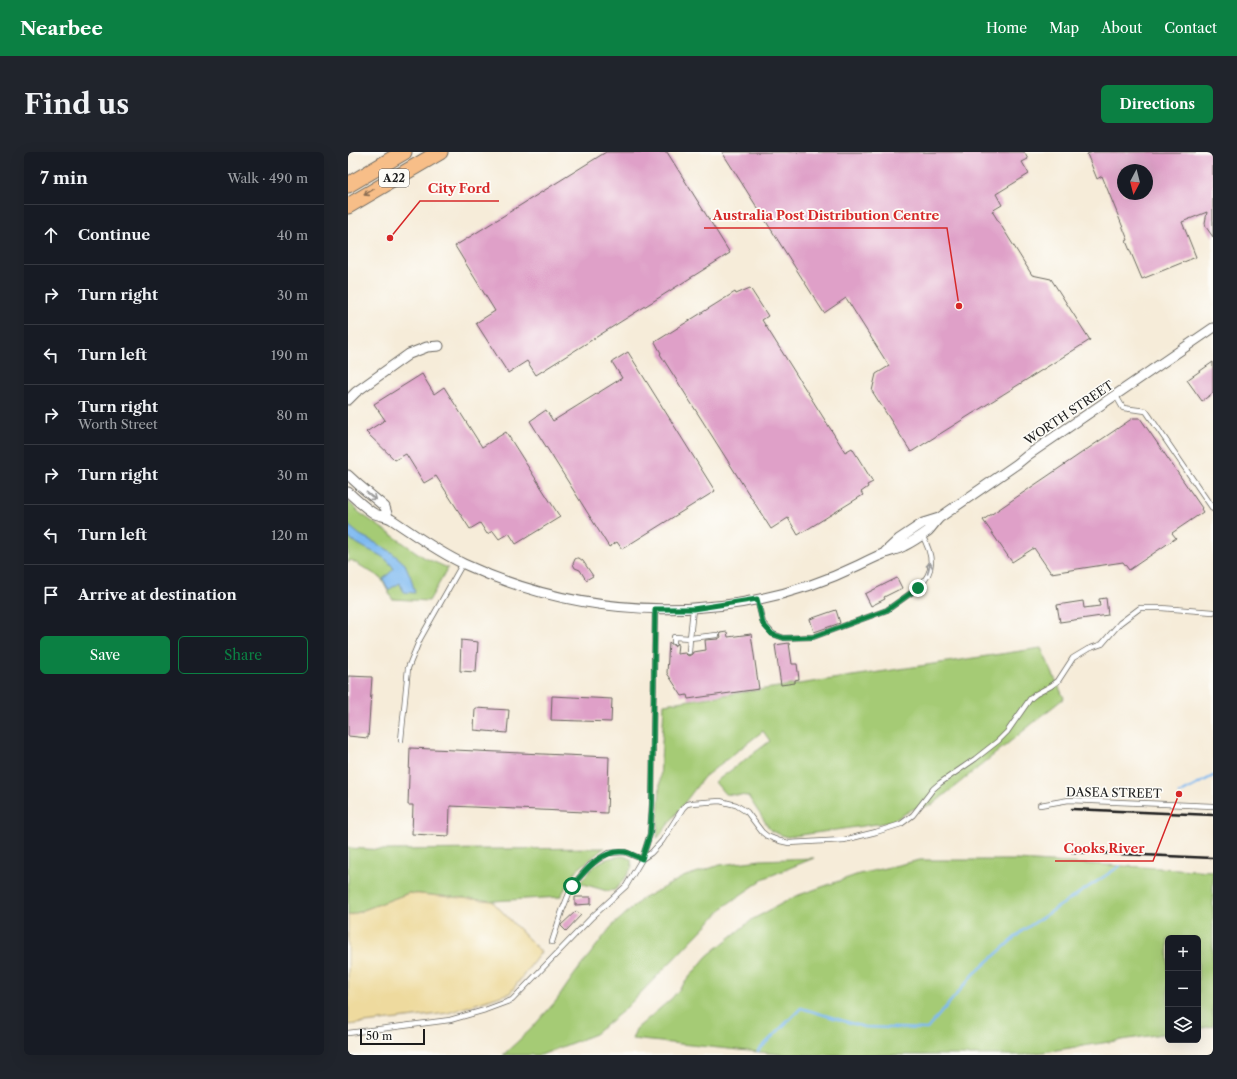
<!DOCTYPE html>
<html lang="en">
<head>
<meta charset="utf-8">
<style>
	:root { --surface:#171b24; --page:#20242c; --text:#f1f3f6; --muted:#9ea1a6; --line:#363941; --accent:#0b8043 }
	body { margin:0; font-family:"Libre Caslon Text",serif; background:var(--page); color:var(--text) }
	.controls { position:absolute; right:12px; bottom:12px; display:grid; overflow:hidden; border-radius:6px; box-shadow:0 4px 16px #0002 }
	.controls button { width:36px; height:36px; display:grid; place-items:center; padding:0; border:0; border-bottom:1px solid var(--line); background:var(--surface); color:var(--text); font:20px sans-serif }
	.compass { position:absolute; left:769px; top:12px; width:36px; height:36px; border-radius:50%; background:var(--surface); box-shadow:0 4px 16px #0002; rotate:187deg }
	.scale { position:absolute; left:12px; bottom:10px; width:65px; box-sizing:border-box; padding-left:4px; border:2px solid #1c1c1c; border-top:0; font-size:11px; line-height:14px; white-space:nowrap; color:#1c1c1c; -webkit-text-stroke:3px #fdfcf7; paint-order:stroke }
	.stop { position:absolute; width:12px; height:12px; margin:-9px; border:3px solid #0b8043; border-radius:50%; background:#fff }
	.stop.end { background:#0b8043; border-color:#fff; box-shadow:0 1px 4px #0008 }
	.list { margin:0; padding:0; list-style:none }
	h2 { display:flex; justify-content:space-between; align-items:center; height:52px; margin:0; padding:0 16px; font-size:17px }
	h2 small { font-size:13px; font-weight:400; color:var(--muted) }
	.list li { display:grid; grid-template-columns:26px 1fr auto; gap:12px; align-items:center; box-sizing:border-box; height:60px; padding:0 16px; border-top:1px solid var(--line) }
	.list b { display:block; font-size:15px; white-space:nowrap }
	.list p { margin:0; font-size:13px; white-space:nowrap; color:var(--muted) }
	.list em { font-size:13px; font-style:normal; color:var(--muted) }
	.actions { display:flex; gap:8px; padding:12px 16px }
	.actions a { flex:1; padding:9px 0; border:1px solid var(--accent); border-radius:6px; text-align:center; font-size:14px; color:var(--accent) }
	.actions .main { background:var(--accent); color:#fff }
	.icon { flex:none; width:22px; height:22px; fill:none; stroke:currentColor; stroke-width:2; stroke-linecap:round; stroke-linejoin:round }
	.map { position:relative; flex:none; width:865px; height:903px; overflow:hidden; border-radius:6px }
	header { display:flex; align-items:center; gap:24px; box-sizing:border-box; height:56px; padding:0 20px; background:var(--accent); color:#fff }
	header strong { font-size:19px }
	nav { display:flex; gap:22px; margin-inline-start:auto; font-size:14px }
	.intro { display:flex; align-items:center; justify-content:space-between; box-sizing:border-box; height:96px; padding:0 24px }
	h1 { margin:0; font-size:28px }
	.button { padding:10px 18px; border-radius:6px; background:var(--accent); color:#fff; font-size:14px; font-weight:700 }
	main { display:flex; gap:24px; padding:0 24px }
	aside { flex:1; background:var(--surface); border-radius:6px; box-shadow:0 4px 16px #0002 }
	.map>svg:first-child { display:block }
	.green { fill:#a5cb75; stroke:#607448 }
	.sand { fill:#eeda9e; stroke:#857b5d }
	.water { fill:#7fbaf1; stroke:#4e6b86 }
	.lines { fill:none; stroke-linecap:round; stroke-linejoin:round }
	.stream { stroke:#7fbaf1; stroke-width:2.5 }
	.building { fill:#dfa0c8; fill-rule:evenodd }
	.service-casing { stroke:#68655e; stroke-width:6 }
	.minor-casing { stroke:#68655e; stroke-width:11 }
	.trunk-casing { stroke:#68655e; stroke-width:17 }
	.service { stroke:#fff; stroke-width:4.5 }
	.minor { stroke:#fff; stroke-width:9 }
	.trunk { stroke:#f7be88; stroke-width:15 }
	.rail { stroke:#1c1c1c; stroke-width:2.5 }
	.oneway { stroke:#8a6d52 }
	.oneway2 { stroke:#999 }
	.route { stroke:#0b8043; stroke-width:5 }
	.labels { text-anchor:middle; stroke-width:3.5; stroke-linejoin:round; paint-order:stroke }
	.shield { fill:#fdfcf7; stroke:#605f5e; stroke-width:1 }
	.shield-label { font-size:11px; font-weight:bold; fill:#1c1c1c }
	.street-label { font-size:12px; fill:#1c1c1c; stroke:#fdfcf7 }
	.leader { fill:none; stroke:#d62828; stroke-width:1.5 }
	.callout-dot { fill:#d62828; stroke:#fdfcf7; stroke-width:1.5 }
	.callout-label { font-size:13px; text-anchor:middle; font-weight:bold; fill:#d62828; stroke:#fdfcf7; stroke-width:3.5; stroke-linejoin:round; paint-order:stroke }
</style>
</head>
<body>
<header>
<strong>Nearbee</strong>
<nav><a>Home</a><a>Map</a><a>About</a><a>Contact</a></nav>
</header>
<div class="intro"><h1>Find us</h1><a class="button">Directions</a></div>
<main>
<aside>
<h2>7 min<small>Walk · 490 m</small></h2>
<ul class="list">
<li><svg class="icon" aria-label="ahead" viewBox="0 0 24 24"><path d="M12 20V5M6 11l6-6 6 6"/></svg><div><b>Continue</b></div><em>40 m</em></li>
<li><svg class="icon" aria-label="right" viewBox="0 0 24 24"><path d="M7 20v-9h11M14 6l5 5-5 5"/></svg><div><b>Turn right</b></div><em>30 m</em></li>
<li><svg class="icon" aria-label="left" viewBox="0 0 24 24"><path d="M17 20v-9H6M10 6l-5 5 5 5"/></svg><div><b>Turn left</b></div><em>190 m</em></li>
<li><svg class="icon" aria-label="right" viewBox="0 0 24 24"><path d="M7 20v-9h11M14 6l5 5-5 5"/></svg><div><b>Turn right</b><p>Worth Street</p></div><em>80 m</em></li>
<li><svg class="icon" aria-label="right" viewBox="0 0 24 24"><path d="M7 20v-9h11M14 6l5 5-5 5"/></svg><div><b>Turn right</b></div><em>30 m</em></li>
<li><svg class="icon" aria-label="left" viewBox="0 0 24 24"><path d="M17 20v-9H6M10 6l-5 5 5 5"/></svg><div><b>Turn left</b></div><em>120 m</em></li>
<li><svg class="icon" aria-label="arrive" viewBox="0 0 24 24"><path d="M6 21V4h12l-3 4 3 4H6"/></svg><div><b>Arrive at destination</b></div></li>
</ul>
<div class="actions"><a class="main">Save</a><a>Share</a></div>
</aside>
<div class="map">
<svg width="865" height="903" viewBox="0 0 865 903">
	<rect width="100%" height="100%" fill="#fdfcf7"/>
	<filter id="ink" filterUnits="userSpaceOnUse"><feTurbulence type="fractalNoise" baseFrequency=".025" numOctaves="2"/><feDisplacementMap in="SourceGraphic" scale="8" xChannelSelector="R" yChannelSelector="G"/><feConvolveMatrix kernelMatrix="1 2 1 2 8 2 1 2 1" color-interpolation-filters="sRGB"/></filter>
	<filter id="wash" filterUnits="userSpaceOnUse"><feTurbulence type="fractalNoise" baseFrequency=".012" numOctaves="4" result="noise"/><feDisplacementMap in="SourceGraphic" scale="16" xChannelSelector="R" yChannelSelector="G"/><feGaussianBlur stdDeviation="0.9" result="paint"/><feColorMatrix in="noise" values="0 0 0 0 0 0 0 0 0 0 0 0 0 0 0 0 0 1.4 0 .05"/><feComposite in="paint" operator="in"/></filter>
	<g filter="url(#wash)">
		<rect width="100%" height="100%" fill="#f6ecd9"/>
		<!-- green -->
		<path class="green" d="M0,349L12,361L77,406L100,416L81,449L44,447L33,426L3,408L0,411Z
			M693,496L716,546L584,653L565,657L543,670L439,685L423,679L400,644L377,642L367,630L422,589L415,579L356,625L309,687L316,552Z
			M0,696L38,698L256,696L229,718L212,745L144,749L61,741L0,764Z
			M275,704L283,707L284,715L278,725L267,738L259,739L232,731C245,713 252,706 275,704Z
			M466,706L417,726L378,753L276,858L247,882L193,903H155L182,878L208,849L226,823L263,775L294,747L335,725L372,713L413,708Z
			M572,708H668L865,719V874L850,877V786H820V881L676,903H439L284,887L288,877L324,846L359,804L405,767L448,744L511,722Z"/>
		<!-- sand -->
		<path class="sand" d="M61,741L144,749L193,800L162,841L100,861L0,873V764Z"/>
		<!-- water -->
		<path class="water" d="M0,373L12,383L26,390L42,399L57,412L63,426L67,441L55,440L52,431L40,438L35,427L46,417C39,405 29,402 17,396C11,393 6,389 0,386Z"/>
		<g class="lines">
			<!-- stream -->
			<path class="stream" d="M831,642L865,624
				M410,899L453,856L516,875L579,877L626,822L674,779L772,714"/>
		</g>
		<g id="blocks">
			<!-- building -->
			<path class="building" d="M258,0H319L382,101L188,223L179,209L160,221L128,171L147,159L107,94Z
				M374,0H676L680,7L674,10L681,22L648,42L654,53L644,59L684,123L703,127L742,188L563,300L524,239L528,222L541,214L498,146L476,161Z
				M745,0H865V85L858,75L857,71L859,60L834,70L848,105L794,127L778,89L780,88L754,24L749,27L739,2ZM775,18H799V42H775Z
				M402,136L420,164L414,168L497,300L504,296L525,330L519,333L520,335L513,340L515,343L450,383L440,366L423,377L312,202L313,201L307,190L387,140L388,142Z
				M280,200L367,339L274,397L269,390L261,395L182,269L198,258L205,269L274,226L264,210Z
				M865,210V241L854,249L839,228Z
				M74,222L86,242L96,235L134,295L158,280L212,365L168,392L161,381L151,387L145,379L139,382L132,371L122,377L88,324L76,331L58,302L47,308L18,280L37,268L26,252Z
				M785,266H792L854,356L853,357L855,360L824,381L828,386L781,418L775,410L703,421L686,396L664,410L635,368Z
				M229,406H231L235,409L245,424L238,428L232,418L227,416L225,412L227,407Z
				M549,426L554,436L536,445L537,447L523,454L517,442Z
				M758,446L760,463L712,470L709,453L735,449L736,456L752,454L751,447Z
				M488,458L492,471L466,480L462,467Z
				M379,480L380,485L403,482L411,537L340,547L339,543L334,544L319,521L321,490L326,494L330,491L329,502L337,501L339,503L341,504L344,502L345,500L358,498L357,488L370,487L373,485L372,481Z
				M113,488L130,490L128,520L112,519Z
				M441,491L444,512H449L451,527L447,528V531L433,533L427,493Z
				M0,524L24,525L20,586L0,584Z
				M204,544L264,547L263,570L203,568Z
				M127,556L161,558L159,581L126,578Z
				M62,596L261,605L259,661L102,654L101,684L64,682L65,653H60Z
				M227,745H243V752L227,753Z
				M228,759L233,763L218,779L213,774V773Z"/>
		</g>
	</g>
	<g filter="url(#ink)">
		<use href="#blocks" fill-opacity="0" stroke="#68655e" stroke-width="1"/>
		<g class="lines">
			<!-- service casing -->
			<g class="service-casing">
				<path id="service" d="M768,244L775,256L798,259L865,357
					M409,447L415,471L425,482L436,486L465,485L539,458L570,436C588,419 585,403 574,383
					M326,490V485L342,486L345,457
					M341,500L342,486L369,483
					M53,588L60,516L72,487L115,411
					M692,653L721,648L865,654
					M204,790L214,759L224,734L242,713L260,701L277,700L294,707L303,701L314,689L335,656L339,652L344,651L372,649L388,653L399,660L414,680L419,684L432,689L441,691L496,688L528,680L553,672L565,663L585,637L592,631L627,607L650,589L659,580L682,547L688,542L703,534L710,529L725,506L740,497L754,492L772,471L792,456H813L865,460
					M0,881L102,868L137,858L164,848L244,765L278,734L294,707L302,682L304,652L307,457"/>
			</g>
			<!-- minor casing -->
			<g class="minor-casing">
				<path id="minor" d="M0,248L8,240L61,202L79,195L91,194
					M0,323L12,334L37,355L40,365
					M0,340C8,347 18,357 27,362C32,364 38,364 43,367C67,383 90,400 116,412C240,470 388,473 511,413C519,409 527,405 535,402C542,399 549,398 556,394C564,390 573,384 580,379C584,375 587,370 591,366L669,312L680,303L865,176
					M537,400L551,387L575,371L591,366"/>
			</g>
			<!-- trunk casing -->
			<g class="trunk-casing">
				<path id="trunk" d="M0,33L56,0
					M0,54L92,0"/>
			</g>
			<!-- service -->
			<use href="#service" class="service"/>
			<!-- minor -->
			<use href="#minor" class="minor"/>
			<!-- trunk -->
			<use href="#trunk" class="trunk"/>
			<!-- rail -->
			<path class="rail" d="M724,657L865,663
				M724,700L865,706"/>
		</g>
		<!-- one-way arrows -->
		<defs><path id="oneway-shaft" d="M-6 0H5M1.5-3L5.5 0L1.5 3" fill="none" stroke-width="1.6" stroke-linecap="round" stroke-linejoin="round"/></defs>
		<use class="oneway" href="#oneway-shaft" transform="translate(21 40) rotate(149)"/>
		<g class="oneway2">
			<use href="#oneway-shaft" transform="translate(23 344) rotate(39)"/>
			<use href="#oneway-shaft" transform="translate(581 416) rotate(-77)"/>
		</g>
	</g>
	<g class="lines" filter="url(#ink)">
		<!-- route -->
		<path class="route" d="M224,734C238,718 253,697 277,700C282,701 289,705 294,707L302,682L304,652L307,457H345L409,447L415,472L424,482L436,486L465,485L539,458L570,436"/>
	</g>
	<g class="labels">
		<!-- shield labels -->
		<rect class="shield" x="31" y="17" width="30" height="18" rx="3"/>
		<g class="shield-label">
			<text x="46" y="30">A22</text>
		</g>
		<!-- street labels -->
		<g class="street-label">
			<text transform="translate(721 261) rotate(-34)" y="4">WORTH STREET</text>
			<text transform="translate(766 641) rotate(1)" y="4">DASEA STREET</text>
		</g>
	</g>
	<!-- callouts -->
	<path class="leader" d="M42 86L72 49H151M611 154L599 76H356M831 642L805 709H707"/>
	<g class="callout-dot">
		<circle cx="42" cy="86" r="4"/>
		<circle cx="611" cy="154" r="4"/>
		<circle cx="831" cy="642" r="4"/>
	</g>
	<g class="callout-label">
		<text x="111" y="41">City Ford</text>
		<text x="478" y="68">Australia Post Distribution Centre</text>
		<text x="756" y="701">Cooks River</text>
	</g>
</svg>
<div class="controls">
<button>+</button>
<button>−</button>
<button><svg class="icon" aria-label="layers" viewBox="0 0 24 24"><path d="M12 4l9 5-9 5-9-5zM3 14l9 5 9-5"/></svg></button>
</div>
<svg class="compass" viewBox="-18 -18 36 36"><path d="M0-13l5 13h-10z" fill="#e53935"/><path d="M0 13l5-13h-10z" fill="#9ea1a6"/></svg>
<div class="scale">50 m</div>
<div class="stop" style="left:224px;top:734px"></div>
<div class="stop end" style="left:570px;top:436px"></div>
</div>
</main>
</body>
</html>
